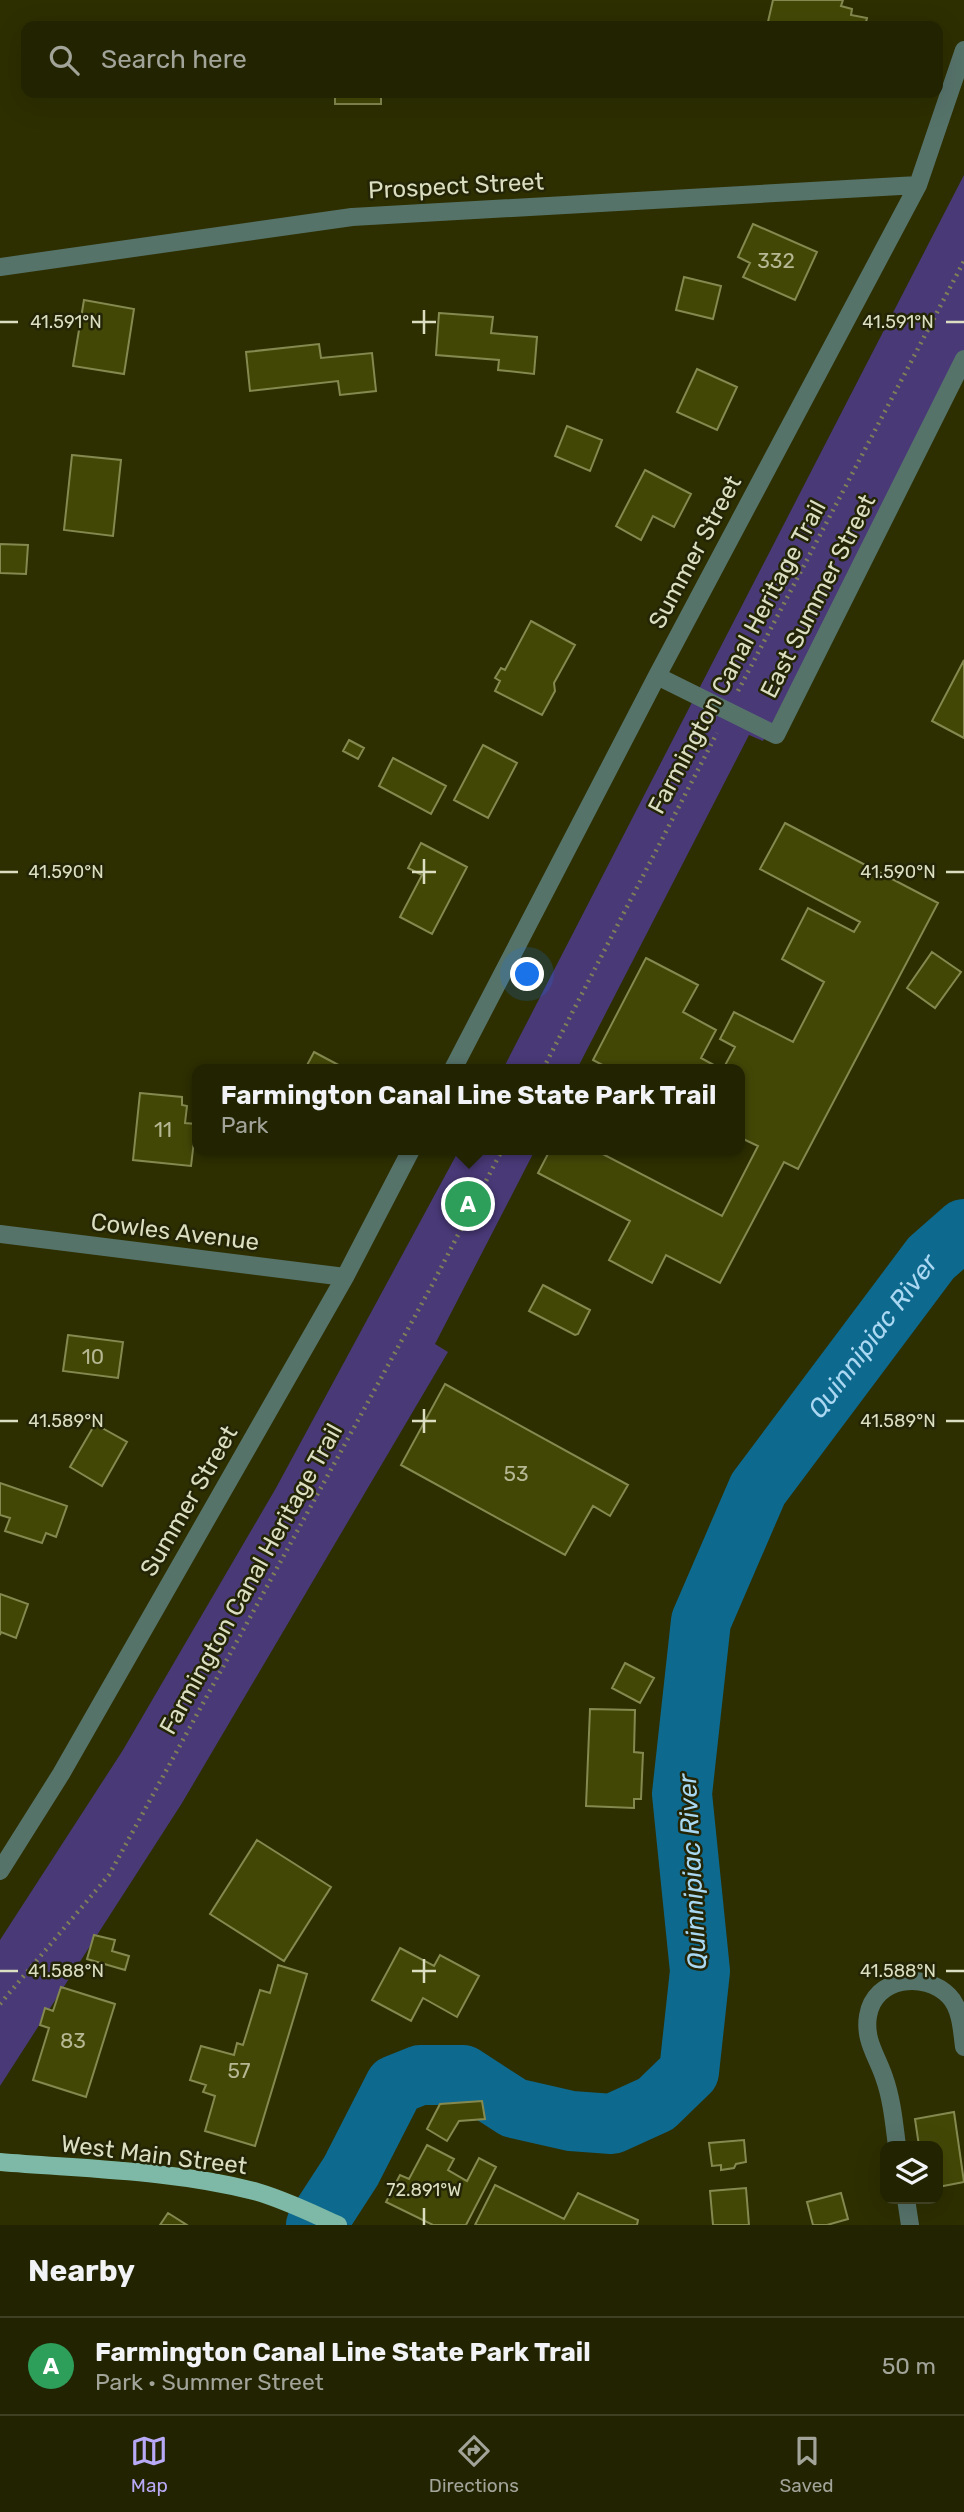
<!DOCTYPE html>
<html lang="en">
<head>
<meta charset="utf-8">
<style>
	:root { --surface:#222301; --page:#2a2b0b; --text:#f1f3f6; --muted:#a2a499; --line:#3f4023; --accent:#b9aaf7 }
	body { margin:0; font-family:Rubik,sans-serif; background:var(--page); color:var(--text) }
	.controls { position:absolute; right:21px; bottom:21px; display:grid; overflow:hidden; border-radius:14px; box-shadow:0 7px 28px #0002 }
	.controls button { width:63px; height:63px; display:grid; place-items:center; padding:0; border:0; border-bottom:2px solid var(--line); background:var(--surface); color:var(--text); font:35px sans-serif }
	.you { position:absolute; left:528px; top:975px; width:24px; height:24px; margin:-18px; border:5px solid #fff; border-radius:50%; background:#1a73e8; box-shadow:0 0 0 10px #1a73e833 }
	.badge { display:grid; place-items:center; width:46px; height:46px; border-radius:50%; background:var(--accent); color:#fff; font-size:23px; font-weight:700 }
	.pin { position:absolute; translate:-50% -50%; border:4px solid #fff; box-shadow:0 2px 7px #0006 }
	.popup { position:absolute; left:192px; top:1064px; width:553px; height:91px; box-sizing:border-box; display:grid; place-content:center; border-radius:14px; background:var(--surface); filter:drop-shadow(0 2px 5px #0005); font-size:23px; white-space:nowrap; color:var(--muted) }
	.popup b { font-size:26px; color:var(--text) }
	.popup::after { content:''; position:absolute; left:50%; top:100%; margin-left:-14px; border:14px solid transparent; border-top-color:var(--surface) }
	.list { margin:0; padding:0; list-style:none }
	h2 { display:flex; justify-content:space-between; align-items:center; height:91px; margin:0; padding:0 28px; font-size:30px }
	h2 small { font-size:23px; font-weight:400; color:var(--muted) }
	.list li { display:grid; grid-template-columns:46px 1fr auto; gap:21px; align-items:center; box-sizing:border-box; height:98px; padding:0 28px; border-top:2px solid var(--line) }
	.list b { display:block; font-size:26px; white-space:nowrap }
	.list p { margin:0; font-size:23px; white-space:nowrap; color:var(--muted) }
	.list em { font-size:23px; font-style:normal; color:var(--muted) }
	.icon { flex:none; width:38px; height:38px; fill:none; stroke:currentColor; stroke-width:2; stroke-linecap:round; stroke-linejoin:round }
	.map { position:relative; flex:none; width:964px; height:2225px; overflow:hidden }
	.search { position:absolute; background:var(--surface); box-shadow:0 7px 28px #0002; left:21px; right:21px; top:21px; height:77px; display:flex; align-items:center; gap:18px; box-sizing:border-box; padding:0 24px; border-radius:14px; color:var(--muted); font-size:26px }
	.sheet { height:189px; background:var(--surface) }
	nav { display:flex; justify-content:space-around; align-items:center; box-sizing:border-box; height:98px; border-top:2px solid var(--line); background:var(--surface); font-size:19px; color:var(--muted) }
	nav a { display:grid; justify-items:center; gap:4px }
	nav .on { color:var(--accent) }
	.map>svg:first-child { display:block }
	.green { fill:#493977 }
	.lines { fill:none; stroke-linecap:round; stroke-linejoin:round }
	.river { stroke:#0e698e; stroke-width:60 }
	.building { fill:#434706; stroke:#84894f; stroke-width:2 }
	.path { stroke:#7d7f59; stroke-width:4.5; stroke-dasharray:2 5; stroke-linecap:butt }
	.minor { stroke:#56736a; stroke-width:18 }
	.major { stroke:#7db9a6; stroke-width:18 }
	.ticks { fill:none; stroke:#dbdec0; stroke-width:2.5 }
	.labels { text-anchor:middle; stroke-width:5; stroke-linejoin:round; paint-order:stroke }
	.number-label { font-size:21px; fill:#b5b892 }
	.street-label { font-size:24px; fill:#dbdec0; stroke:#232506 }
	.water-label { font-size:26px; font-style:italic; fill:#aad8f2; stroke:#232506 }
	.ticks-label { font-size:18px; text-anchor:middle; fill:#dbdec0; stroke:#232506; stroke-width:5; stroke-linejoin:round; paint-order:stroke }
</style>
</head>
<body>
<div class="map">
<svg width="964" height="2225" viewBox="0 0 964 2225">
	<rect width="100%" height="100%" fill="#2d2f01"/>
	<!-- green -->
	<path class="green" d="M964,175V352L763,741L749,735L577,1069H503Z
		M459,1150H535L435,1344L448,1352L182,1803L0,2086V1940L123,1750L276,1488Z"/>
	<g class="lines">
		<!-- river -->
		<path class="river" id="s1" d="M316,2225L351,2171L395,2085L420,2075H463L514,2108L571,2121L612,2124L656,2104L689,2072L700,1971L682,1794L701,1621L758,1489L931,1258L964,1229"/>
	</g>
	<!-- building -->
	<path class="building" d="M773,0H843L841,6L852,9L851,15L867,18L865,26H767Z
		M335,93H381V104H335Z
		M753,224L817,252L795,300L743,277L750,263L738,257Z
		M684,277L721,286L713,319L676,310Z
		M84,300L134,309L124,374L73,366Z
		M439,313L493,317L491,333L537,337L534,374L498,370L499,360L436,355Z
		M319,344L321,358L372,353L376,391L340,395L338,381L250,391L246,352Z
		M697,369L737,387L717,430L677,412Z
		M567,426L602,440L590,471L555,456Z
		M72,455L121,460L113,536L64,530Z
		M645,470L691,494L674,527L653,516L641,540L616,526Z
		M0,544L28,545L26,574L0,573Z
		M531,621L575,645L554,683L555,691L542,715L495,691L500,681L495,678L501,668L505,670Z
		M964,660V738L932,721Z
		M349,740L364,748L358,759L343,751Z
		M483,745L517,763L488,818L454,800Z
		M393,758L446,786L431,814L379,786Z
		M785,823L938,903L798,1169L784,1162L720,1283L666,1255L652,1283L609,1260L630,1221L538,1173L550,1150H595L722,1216L758,1146L739,1137V1069H723L735,1047L720,1039L734,1012L793,1042L824,982L782,959L808,908L854,932L860,922L760,869Z
		M421,843L467,867L432,934L400,917L422,875L408,868Z
		M932,952L961,972L935,1008L907,988Z
		M646,958L698,985L683,1012L716,1030L701,1058L721,1069H610L593,1060Z
		M314,1052L346,1069H305Z
		M140,1093L182,1097V1105L187,1106L185,1123L196,1124L191,1166L133,1160Z
		M543,1285L590,1310L578,1334L575,1335L529,1311Z
		M68,1335L123,1342L118,1378L63,1371Z
		M445,1384L628,1485L610,1516L593,1506L565,1555L401,1465Z
		M95,1424L127,1442L102,1486L70,1467Z
		M0,1483L67,1506L56,1537L46,1533L42,1543L5,1531L10,1518L0,1515Z
		M0,1594L28,1604L16,1638L1,1632L0,1635Z
		M625,1663L654,1678L640,1703L612,1688Z
		M590,1709L635,1710L634,1752L643,1753L641,1799H634V1808L586,1806Z
		M257,1840L331,1887L284,1961L210,1914Z
		M94,1935L115,1940L112,1951L129,1956L125,1970L87,1959Z
		M400,1948L434,1966L440,1955L479,1976L457,2017L423,1998L411,2021L372,2000Z
		M278,1965L307,1974L255,2146L205,2131L215,2096L203,2092L206,2085L190,2080L201,2046L234,2055L237,2043L243,2045L260,1990L270,1993Z
		M61,1987L115,2004L86,2097L33,2080L49,2028L40,2025L45,2008L53,2011Z
		M482,2101L485,2119L459,2121L447,2141L427,2129L440,2104Z
		M954,2112L964,2182L938,2187V2146H919L915,2119Z
		M744,2140L746,2162L736,2164L734,2168L721,2170V2165L712,2166L709,2143Z
		M427,2145L454,2159L448,2170L467,2181L479,2158L496,2167L466,2225H433L386,2202L400,2175L409,2179Z
		M495,2185L564,2219L578,2193L638,2220L637,2225H475Z
		M746,2188L749,2225H713L710,2191Z
		M841,2193L848,2219L827,2225H813L807,2202Z
		M168,2213L187,2225H160Z"/>
	<g class="lines">
		<!-- path -->
		<path class="path" d="M738,691L964,261
			M543,1069L717,733
			M0,2004L109,1875L432,1285L502,1150"/>
		<!-- minor -->
		<path class="minor" d="M0,267L352,217L918,185
			M657,676L776,735L964,359
			M453,1069L657,676L918,185L964,50
			M0,1234L345,1277
			M0,1871L61,1774L345,1277L411,1150
			M897,2146C894,2123 892,2099 884,2077C877,2056 864,2040 868,2016C874,1977 925,1971 949,1996C961,2008 962,2031 964,2047
			M906,2199L910,2225"/>
		<!-- major -->
		<path class="major" d="M0,2162C84,2169 172,2170 254,2191C283,2199 311,2213 338,2225"/>
	</g>
	<!-- ticks -->
	<path class="ticks" d="M424,310V334M0,322H18M412,322H436M946,322H964M424,859V884M0,872H18M412,872H436M946,872H964M424,1409V1433M0,1421H18M412,1421H436M946,1421H964M424,1959V1983M0,1971H18M412,1971H436M946,1971H964M424,2208V2225"/>
	<g class="labels">
		<!-- number labels -->
		<g class="number-label">
			<text x="776" y="268">332</text>
			<text x="163" y="1137">11</text>
			<text x="93" y="1364">10</text>
			<text x="516" y="1481">53</text>
			<text x="73" y="2048">83</text>
			<text x="239" y="2078">57</text>
		</g>
		<!-- street labels -->
		<g class="street-label">
			<text transform="translate(456 186) rotate(-3)" y="8">Prospect Street</text>
			<text transform="translate(695 552) rotate(-62)" y="8">Summer Street</text>
			<text transform="translate(818 596) rotate(-63)" y="8">East Summer Street</text>
			<text transform="translate(737 657) rotate(-62)" y="8">Farmington Canal Heritage Trail</text>
			<text transform="translate(175 1232) rotate(7)" y="8">Cowles Avenue</text>
			<text transform="translate(189 1501) rotate(-60)" y="8">Summer Street</text>
			<text transform="translate(251 1579) rotate(-61)" y="8">Farmington Canal Heritage Trail</text>
			<text transform="translate(154 2155) rotate(7)" y="8">West Main Street</text>
		</g>
		<!-- water labels -->
		<g class="water-label">
			<text dy="9" stroke="none"><textPath href="#s1" startOffset="1274">Quinnipiac River</textPath></text>
			<text transform="translate(692 1872) rotate(-93)" y="9">Quinnipiac River</text>
		</g>
	</g>
	<g class="ticks-label">
		<text x="66" y="328">41.591°N</text>
		<text x="898" y="328">41.591°N</text>
		<text x="66" y="878">41.590°N</text>
		<text x="898" y="878">41.590°N</text>
		<text x="66" y="1427">41.589°N</text>
		<text x="898" y="1427">41.589°N</text>
		<text x="66" y="1977">41.588°N</text>
		<text x="898" y="1977">41.588°N</text>
		<text x="424" y="2196">72.891°W</text>
	</g>
</svg>
<div class="controls">
<button><svg class="icon" aria-label="layers" viewBox="0 0 24 24"><path d="M12 4l9 5-9 5-9-5zM3 14l9 5 9-5"/></svg></button>
</div>
<div class="you"></div>
<div class="pin badge" style="left:468px;top:1204px;background:#2e9e5b">A</div>
<div class="popup"><b>Farmington Canal Line State Park Trail</b>Park</div>
<div class="search"><svg class="icon" aria-label="search" viewBox="0 0 24 24"><circle cx="10" cy="10" r="6"/><path d="M15 15l6 6"/></svg>Search here</div>
</div>
<section class="sheet">
<h2>Nearby<small></small></h2>
<ul class="list">
<li><span class="badge" style="background:#2e9e5b">A</span><div><b>Farmington Canal Line State Park Trail</b><p>Park · Summer Street</p></div><em>50 m</em></li>
</ul>
</section>
<nav>
<a class="on"><svg class="icon" aria-label="map" viewBox="0 0 24 24"><path d="M3 6l6-2 6 2 6-2v14l-6 2-6-2-6 2zM9 4v14M15 6v14"/></svg>Map</a>
<a><svg class="icon" aria-label="directions" viewBox="0 0 24 24"><path d="M12 3l9 9-9 9-9-9zM9 14v-3h6M13 9l2 2-2 2"/></svg>Directions</a>
<a><svg class="icon" aria-label="saved" viewBox="0 0 24 24"><path d="M7 4h10v16l-5-4-5 4z"/></svg>Saved</a>
</nav>
</body>
</html>
